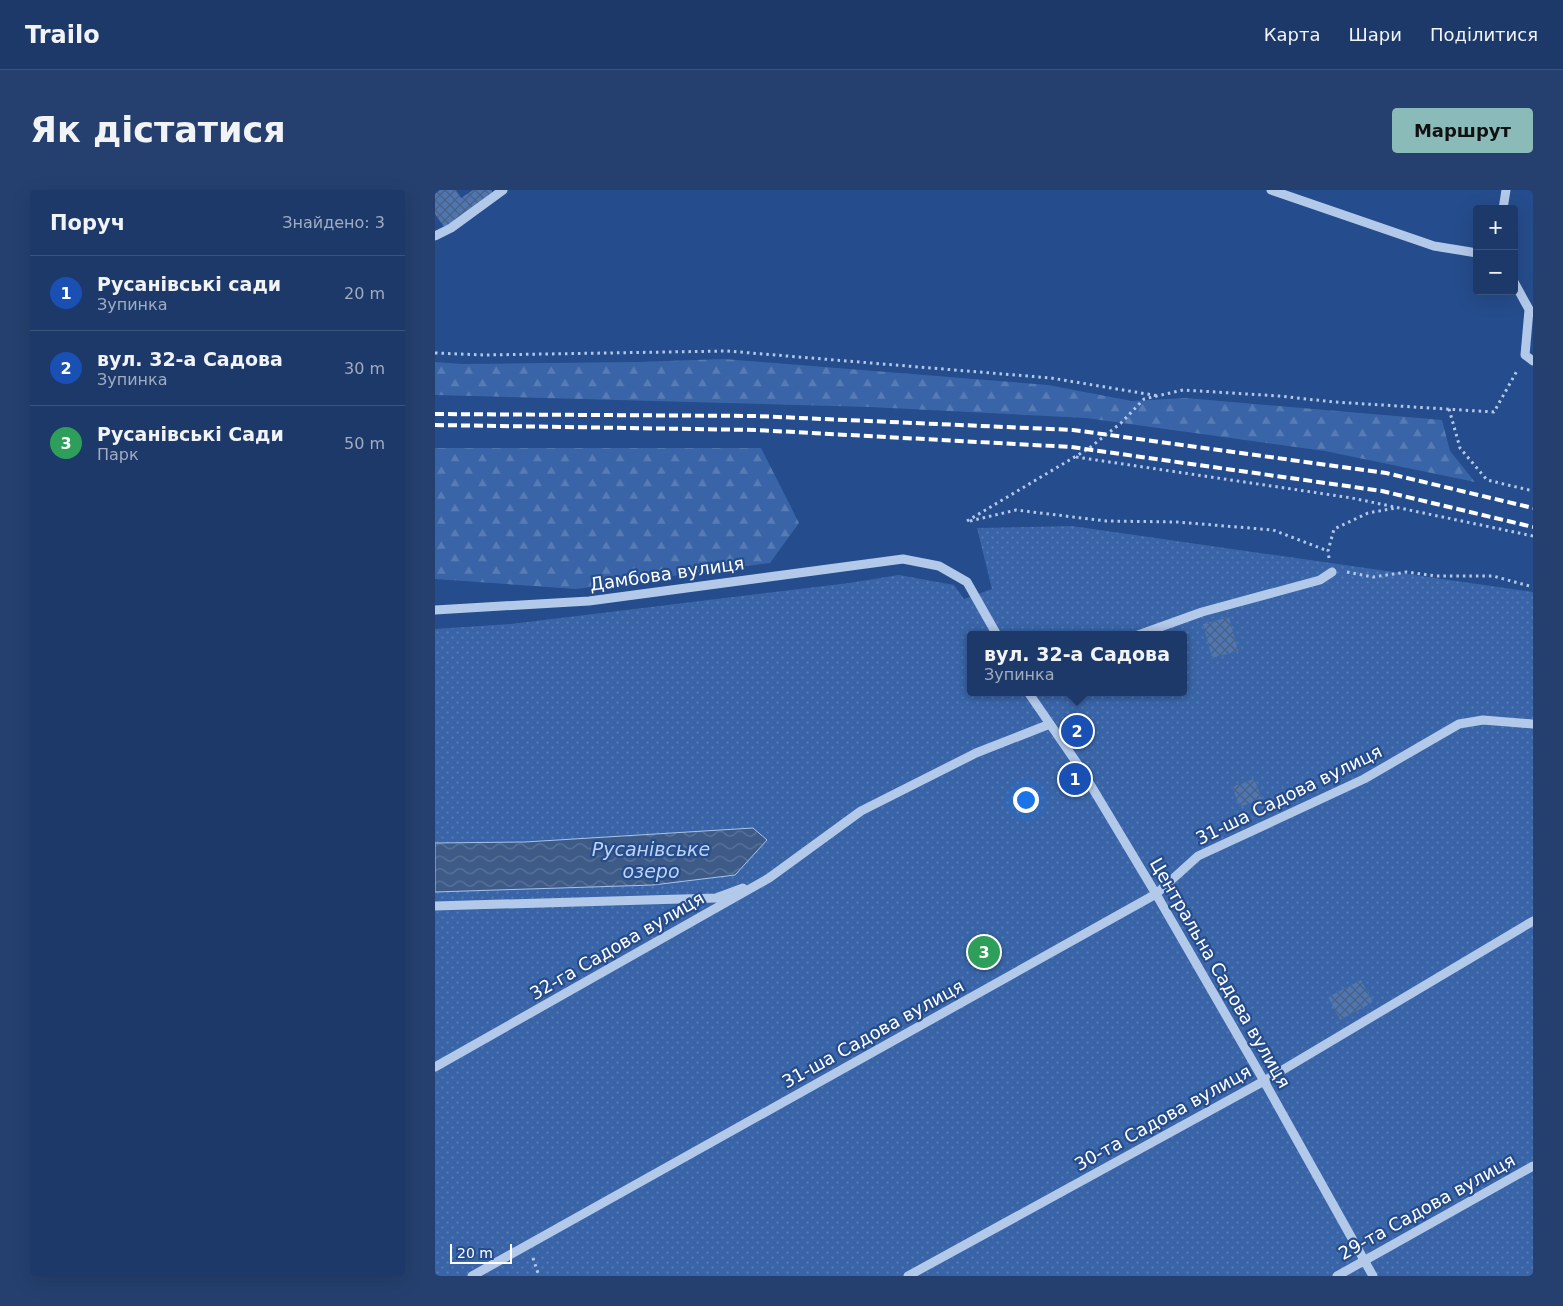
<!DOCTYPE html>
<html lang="uk">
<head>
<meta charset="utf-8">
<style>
	:root { --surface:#1c3969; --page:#25406f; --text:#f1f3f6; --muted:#a0acc0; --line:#3a537d; --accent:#8bbbb9 }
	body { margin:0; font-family:"DejaVu Sans",sans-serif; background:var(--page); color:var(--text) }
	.controls { position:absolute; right:15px; top:15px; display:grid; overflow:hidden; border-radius:5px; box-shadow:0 5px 20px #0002 }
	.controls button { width:45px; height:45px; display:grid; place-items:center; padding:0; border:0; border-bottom:1px solid var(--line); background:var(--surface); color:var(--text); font:25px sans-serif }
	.scale { position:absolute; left:15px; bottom:12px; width:62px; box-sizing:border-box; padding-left:5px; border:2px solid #fff; border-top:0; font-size:14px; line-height:18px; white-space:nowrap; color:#fff; -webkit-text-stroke:4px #254c8c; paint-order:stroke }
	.you { position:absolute; left:590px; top:609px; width:18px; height:18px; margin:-12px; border:4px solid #fff; border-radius:50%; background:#1a73e8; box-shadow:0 0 0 8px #1a73e833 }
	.badge { display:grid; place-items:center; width:32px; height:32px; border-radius:50%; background:var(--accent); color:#fff; font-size:16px; font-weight:700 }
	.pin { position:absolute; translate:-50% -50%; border:2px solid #fff; box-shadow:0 1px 5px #0006 }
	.popup { position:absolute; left:532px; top:441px; width:220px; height:65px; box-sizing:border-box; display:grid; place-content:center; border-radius:5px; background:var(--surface); filter:drop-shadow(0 1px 4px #0005); font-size:16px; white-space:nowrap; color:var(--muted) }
	.popup b { font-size:19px; color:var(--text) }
	.popup::after { content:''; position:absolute; left:50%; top:100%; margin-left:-10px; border:10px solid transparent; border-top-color:var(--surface) }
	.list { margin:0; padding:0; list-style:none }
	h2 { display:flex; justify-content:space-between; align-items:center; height:65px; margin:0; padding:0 20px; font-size:21px }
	h2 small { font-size:16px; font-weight:400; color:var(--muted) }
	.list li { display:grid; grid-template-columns:32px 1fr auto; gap:15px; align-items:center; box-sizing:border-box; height:75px; padding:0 20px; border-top:1px solid var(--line) }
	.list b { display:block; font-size:19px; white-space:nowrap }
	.list p { margin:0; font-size:16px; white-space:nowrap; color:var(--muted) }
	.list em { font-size:16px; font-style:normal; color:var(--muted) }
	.map { position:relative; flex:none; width:1098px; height:1086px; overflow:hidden; border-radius:5px }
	header { display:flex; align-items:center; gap:30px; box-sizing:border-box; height:70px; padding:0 25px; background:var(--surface); border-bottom:1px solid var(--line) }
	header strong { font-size:24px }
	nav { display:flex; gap:28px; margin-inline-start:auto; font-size:18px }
	.intro { display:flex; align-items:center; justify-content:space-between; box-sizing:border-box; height:120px; padding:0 30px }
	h1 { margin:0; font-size:35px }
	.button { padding:12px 22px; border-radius:5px; background:var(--accent); color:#111; font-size:18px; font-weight:700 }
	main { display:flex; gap:30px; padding:0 30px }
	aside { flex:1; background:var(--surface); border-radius:5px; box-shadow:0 5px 20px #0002 }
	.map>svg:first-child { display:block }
	.grass { fill:url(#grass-dots); fill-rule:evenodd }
	.forest { fill:url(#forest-firs) }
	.water { fill:url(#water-waves); stroke:#a7c3eb }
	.building { fill:url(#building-cross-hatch) }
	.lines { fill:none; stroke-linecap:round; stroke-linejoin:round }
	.path { stroke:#b3c9ea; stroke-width:3; stroke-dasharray:2.5 4; stroke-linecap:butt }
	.minor { stroke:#b3c9ea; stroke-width:9 }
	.rail { stroke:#fff; stroke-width:4; stroke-dasharray:9 4; stroke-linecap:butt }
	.labels { text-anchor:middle; stroke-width:4.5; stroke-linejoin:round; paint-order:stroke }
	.street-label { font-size:18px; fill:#fff; stroke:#254c8c }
	.water-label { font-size:19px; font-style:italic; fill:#bfd3f1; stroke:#254c8c }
</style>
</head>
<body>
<header>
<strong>Trailo</strong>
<nav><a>Карта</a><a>Шари</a><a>Поділитися</a></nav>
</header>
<div class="intro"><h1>Як дістатися</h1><a class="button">Маршрут</a></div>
<main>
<aside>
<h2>Поруч<small>Знайдено: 3</small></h2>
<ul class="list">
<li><span class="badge" style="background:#1a4fb4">1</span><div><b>Русанівські сади</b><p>Зупинка</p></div><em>20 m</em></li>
<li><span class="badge" style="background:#1a4fb4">2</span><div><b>вул. 32-а Садова</b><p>Зупинка</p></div><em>30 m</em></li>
<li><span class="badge" style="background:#2e9e5b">3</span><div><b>Русанівські Сади</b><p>Парк</p></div><em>50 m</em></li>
</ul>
</aside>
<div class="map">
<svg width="1098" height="1086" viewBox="0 0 1098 1086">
	<defs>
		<pattern id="grass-dots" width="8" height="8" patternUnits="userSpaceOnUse" patternTransform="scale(1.25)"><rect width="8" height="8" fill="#3965a8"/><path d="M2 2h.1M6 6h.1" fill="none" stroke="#577cb5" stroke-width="1.8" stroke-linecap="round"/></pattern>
		<pattern id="forest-firs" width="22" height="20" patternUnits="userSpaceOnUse" patternTransform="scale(1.25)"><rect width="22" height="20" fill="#3965a8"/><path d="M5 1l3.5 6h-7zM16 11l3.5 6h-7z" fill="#577cb5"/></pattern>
		<pattern id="water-waves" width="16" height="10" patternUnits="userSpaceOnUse" patternTransform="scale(1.25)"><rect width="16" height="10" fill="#3e5b88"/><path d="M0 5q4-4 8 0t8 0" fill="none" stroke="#5b749a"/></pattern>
		<pattern id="building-cross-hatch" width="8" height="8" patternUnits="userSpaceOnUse" patternTransform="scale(1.25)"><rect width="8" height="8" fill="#4d76b2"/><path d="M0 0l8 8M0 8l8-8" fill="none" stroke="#4c617f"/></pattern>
	</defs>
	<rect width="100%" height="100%" fill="#254c8c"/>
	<!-- grass -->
	<path class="grass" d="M637,336L1098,402V1086H0V439L76,434L414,393L464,385L519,395L529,409L557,399L542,338ZM536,445H748V502H536Z"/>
	<!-- forest -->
	<path class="forest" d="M289,169L613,195L697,211L751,208L1007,230L1015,261L1040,292L890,261L651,228L435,217L0,205V172L27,174L203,172Z
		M0,258H326L364,333L335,373L141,399L0,389Z"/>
	<!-- water -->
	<path class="water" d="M318,638L332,650L300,685L218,695L0,702V653L90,652Z"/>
	<!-- building -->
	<path class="building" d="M5,0H21L26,8L38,0H56L58,3L10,38L0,24V4Z
		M794,427L803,461L777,468L768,434Z
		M819,589L827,609L805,617L797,597Z
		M926,790L938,812L905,830L893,807Z"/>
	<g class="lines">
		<!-- path -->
		<path class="path" d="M0,163L49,165L292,161L616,188L724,206
			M1014,219L1025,258L1052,290L1098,301
			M641,267L917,308L1098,346
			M532,331L653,259L686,233L709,209L748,200L844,206L899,212L1059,222L1083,179
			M535,331L581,320L671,331L742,332L838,340L893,361
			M894,368L893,361L899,339L933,323L961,318
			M912,382L938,387L972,382L1001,386H1058L1098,397
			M98,1068L104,1086"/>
		<!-- minor -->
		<path class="minor" d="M836,0L999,56L1042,63
			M1068,19L1071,0
			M0,46L16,38L68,0
			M1079,92L1096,123
			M1094,120L1090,165L1098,171
			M0,420L154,411L468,369L504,376L532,392L562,445
			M703,445L767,422L885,390L897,382
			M593,502L646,579L721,704L829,891L938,1086
			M0,716L281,708L308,698
			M0,877L334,688L426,621L541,563L615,534
			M37,1086L721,704L763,666L929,589L1024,534L1048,530L1098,534
			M473,1086L829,891L1098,731
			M902,1086L1098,976"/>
		<!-- rail -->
		<path class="rail" d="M0,224L320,226L638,240L951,283L1098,318
			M0,235L321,240L636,257L947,301L1098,337"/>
	</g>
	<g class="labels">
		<!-- street labels -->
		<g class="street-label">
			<text transform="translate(232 384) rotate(-8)" y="6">Дамбова вулиця</text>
			<text transform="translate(854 605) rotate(-26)" y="6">31-ша Садова вулиця</text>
			<text transform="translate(182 756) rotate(-30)" y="6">32-га Садова вулиця</text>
			<text transform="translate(785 783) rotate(60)" y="6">Центральна Садова вулиця</text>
			<text transform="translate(438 844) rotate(-29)" y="6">31-ша Садова вулиця</text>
			<text transform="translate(728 928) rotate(-29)" y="6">30-та Садова вулиця</text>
			<text transform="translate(992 1017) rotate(-29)" y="6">29-та Садова вулиця</text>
		</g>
		<!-- water labels -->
		<g class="water-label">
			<text x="216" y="666">Русанівське<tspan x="216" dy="22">озеро</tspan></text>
		</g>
	</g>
</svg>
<div class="controls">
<button>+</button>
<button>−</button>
</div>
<div class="scale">20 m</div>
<div class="you"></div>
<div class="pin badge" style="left:640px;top:589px;background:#1a4fb4">1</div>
<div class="pin badge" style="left:642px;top:541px;background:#1a4fb4">2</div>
<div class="popup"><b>вул. 32-а Садова</b>Зупинка</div>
<div class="pin badge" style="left:549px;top:762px;background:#2e9e5b">3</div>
</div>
</main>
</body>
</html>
